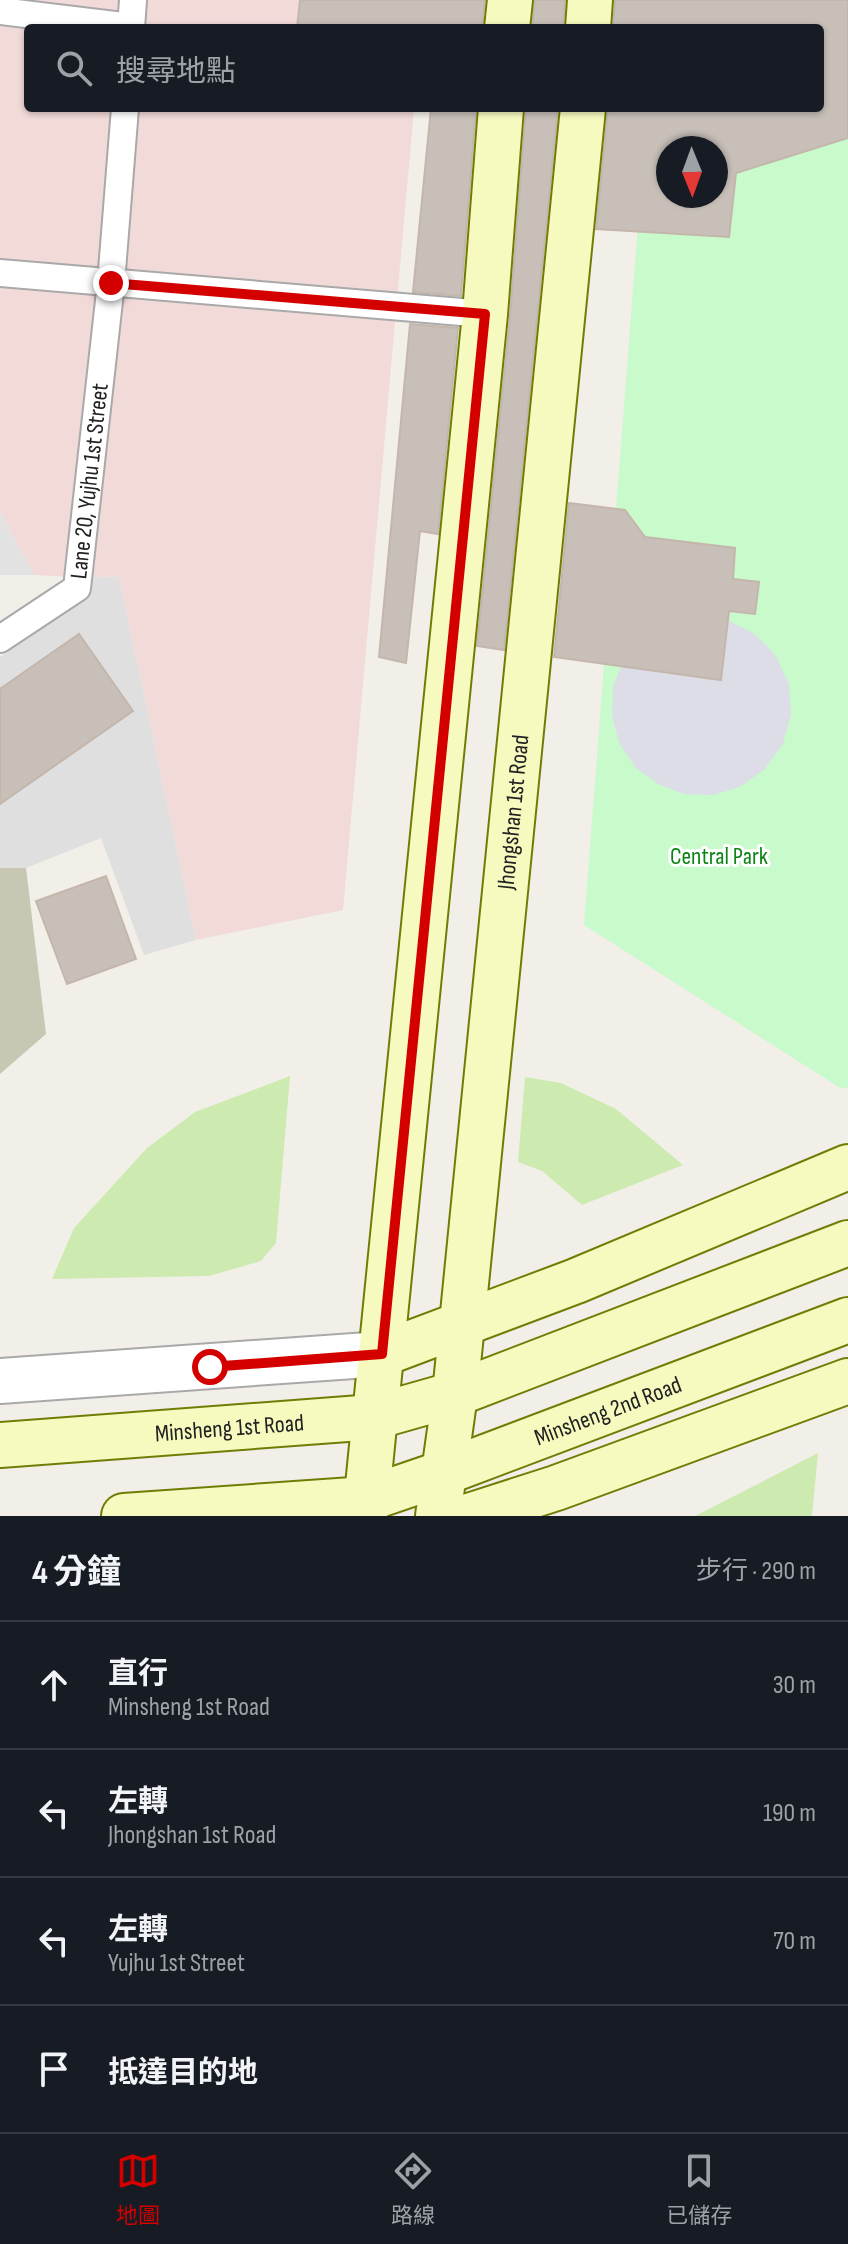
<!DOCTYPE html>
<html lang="zh-TW">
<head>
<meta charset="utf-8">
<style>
	:root { --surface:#171b24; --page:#242831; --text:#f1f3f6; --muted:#9ea1a6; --line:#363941; --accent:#d40000 }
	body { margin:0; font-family:"Sofia Sans Condensed","Noto Sans TC",sans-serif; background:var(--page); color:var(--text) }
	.compass { position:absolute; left:656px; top:136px; width:72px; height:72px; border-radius:50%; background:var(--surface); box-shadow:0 2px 6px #0004; rotate:179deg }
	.stop { position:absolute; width:24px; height:24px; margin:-18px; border:6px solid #d40000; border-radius:50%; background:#fff }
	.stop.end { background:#d40000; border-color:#fff; box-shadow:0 2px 8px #0008 }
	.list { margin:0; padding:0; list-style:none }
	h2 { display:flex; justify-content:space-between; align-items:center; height:104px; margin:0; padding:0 32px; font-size:34px }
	h2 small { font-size:26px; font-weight:400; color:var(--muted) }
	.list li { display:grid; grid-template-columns:52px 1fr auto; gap:24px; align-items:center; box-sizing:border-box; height:128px; padding:0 32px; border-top:2px solid var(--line) }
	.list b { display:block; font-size:30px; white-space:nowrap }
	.list p { margin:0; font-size:26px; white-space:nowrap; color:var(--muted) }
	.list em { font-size:26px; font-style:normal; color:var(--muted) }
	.icon { flex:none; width:44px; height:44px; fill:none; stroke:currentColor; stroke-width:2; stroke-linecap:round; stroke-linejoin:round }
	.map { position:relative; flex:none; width:848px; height:1516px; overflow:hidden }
	.search { position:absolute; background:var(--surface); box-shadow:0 2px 6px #0004; left:24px; right:24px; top:24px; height:88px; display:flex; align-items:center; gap:20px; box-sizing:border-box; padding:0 28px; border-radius:8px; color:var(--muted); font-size:30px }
	.sheet { height:616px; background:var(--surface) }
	nav { display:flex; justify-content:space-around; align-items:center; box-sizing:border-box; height:112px; border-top:2px solid var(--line); background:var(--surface); font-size:22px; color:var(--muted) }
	nav a { display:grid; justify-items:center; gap:4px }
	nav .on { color:var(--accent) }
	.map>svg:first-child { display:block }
	.residential { fill:#e0dfdf }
	.commercial { fill:#f2dad9 }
	.construction { fill:#c7c7b4 }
	.grass { fill:#cdebb0 }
	.park { fill:#c8facc; fill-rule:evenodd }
	.parking { fill:#e2e2e2 }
	.plaza { fill:#dddde8 }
	.building { fill:#c7bfb8; stroke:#c4b6ab; stroke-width:2; fill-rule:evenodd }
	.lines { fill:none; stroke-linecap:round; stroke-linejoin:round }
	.pedestrian-casing { stroke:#a9a9a9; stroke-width:30 }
	.tertiary-casing { stroke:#a9a9a9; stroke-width:48 }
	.secondary-casing { stroke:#707d05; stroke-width:48 }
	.pedestrian { stroke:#fff; stroke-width:26 }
	.tertiary { stroke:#fff; stroke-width:44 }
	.secondary { stroke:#f7fabf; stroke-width:44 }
	.route { stroke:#d40000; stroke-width:10 }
	.labels { text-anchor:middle; stroke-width:6; stroke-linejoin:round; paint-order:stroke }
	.street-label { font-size:24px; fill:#222; stroke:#fff }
	.park-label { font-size:24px; fill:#0c8416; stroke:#fff }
</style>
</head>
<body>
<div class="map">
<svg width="848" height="1516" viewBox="0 0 848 1516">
	<rect width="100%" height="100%" fill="#f2efe9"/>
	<!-- residential -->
	<path class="residential" d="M119,576L196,940L144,955L101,838L26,868H0V657L88,596L89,578Z"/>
	<!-- commercial -->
	<path class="commercial" d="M0,0H424L421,28H28V108H414L343,910L196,940L119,576L89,578L34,575L0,511Z"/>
	<!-- construction -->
	<path class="construction" d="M0,868H26L46,1034L0,1074Z"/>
	<!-- grass -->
	<path class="grass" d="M290,1076L276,1243L261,1261L209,1276L52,1279L74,1228L147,1148L195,1112Z
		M525,1077L561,1083L616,1109L683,1165L582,1205L542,1171L518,1162Z
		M818,1453L812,1516H695Z"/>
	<!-- park -->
	<path class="park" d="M848,0V1087L842,1089L584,925L647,108H820V28ZM668,148H716V196H668Z"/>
	<!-- parking -->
	<path class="parking" d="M0,511L34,575H0Z"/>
	<!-- plaza -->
	<path class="plaza" d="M727,620L755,634L776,656L789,684L791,714L783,744L765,769L740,787L713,795L684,794L658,784L635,767L619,743L612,716L613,687L623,661Z"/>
	<!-- building -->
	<path class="building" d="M300,0H485L482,28H297Z
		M535,0H565L563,28H532Z
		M615,0H848V138L736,173L729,237L596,229L608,108H820V28H613ZM668,148H716V196H668Z
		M431,108H476L461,296L413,292Z
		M526,108H558L504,650L477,646L510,316Z
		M410,324L458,328L438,534L420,531L406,663L379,657Z
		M569,503L625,510L645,537L735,548L733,579L759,582L755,614L729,611L721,680L554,657Z
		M79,634L133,711L0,804V689Z
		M106,876L136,959L67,984L36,901Z"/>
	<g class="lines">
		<!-- pedestrian casing -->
		<g class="pedestrian-casing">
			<g id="pedestrian">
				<path d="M0,11L131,27"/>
				<path d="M131,28L133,0"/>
				<path d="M0,273L485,314"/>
				<path id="s1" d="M0,639L77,588L111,283L125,108"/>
			</g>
		</g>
		<!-- tertiary casing -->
		<g class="tertiary-casing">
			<path id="tertiary" d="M0,1381L382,1354"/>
		</g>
		<!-- secondary casing -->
		<g class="secondary-casing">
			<g id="secondary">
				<path d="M507,28L510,0"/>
				<path d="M588,28L590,0"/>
				<path d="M382,1354L576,1281L848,1167"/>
				<path id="s2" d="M0,1445L374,1417L455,1394L848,1243"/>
				<path id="s3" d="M124,1516L367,1499L443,1473L848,1320"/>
				<path d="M365,1516L485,314L501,108"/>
				<path id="s4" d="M438,1516L455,1394L583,108"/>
				<path d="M469,1516L556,1488L848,1381"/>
			</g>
		</g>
		<!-- pedestrian -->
		<use href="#pedestrian" class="pedestrian"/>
		<!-- tertiary -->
		<use href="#tertiary" class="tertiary"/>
		<!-- secondary -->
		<use href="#secondary" class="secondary"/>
	</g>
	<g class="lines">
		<!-- route -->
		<path class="route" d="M111,283L485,314L382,1354L210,1367"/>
	</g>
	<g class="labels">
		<!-- street labels -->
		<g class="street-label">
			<text dy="8" stroke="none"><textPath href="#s1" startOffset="200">Lane 20, Yujhu 1st Street</textPath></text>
			<text dy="8" stroke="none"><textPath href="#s4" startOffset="708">Jhongshan 1st Road</textPath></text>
			<text dy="8" stroke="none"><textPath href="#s3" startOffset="500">Minsheng 2nd Road</textPath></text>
			<text dy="8" stroke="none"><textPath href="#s2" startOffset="230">Minsheng 1st Road</textPath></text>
		</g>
		<!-- park labels -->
		<g class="park-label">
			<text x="719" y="864">Central Park</text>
		</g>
	</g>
</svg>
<svg class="compass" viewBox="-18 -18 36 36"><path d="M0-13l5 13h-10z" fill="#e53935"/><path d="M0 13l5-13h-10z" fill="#9ea1a6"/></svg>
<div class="stop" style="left:210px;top:1367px"></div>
<div class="stop end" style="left:111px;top:283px"></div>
<div class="search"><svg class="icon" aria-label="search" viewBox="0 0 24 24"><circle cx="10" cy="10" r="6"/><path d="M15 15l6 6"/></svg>搜尋地點</div>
</div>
<section class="sheet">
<h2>4 分鐘<small>步行 · 290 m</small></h2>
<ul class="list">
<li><svg class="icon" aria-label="ahead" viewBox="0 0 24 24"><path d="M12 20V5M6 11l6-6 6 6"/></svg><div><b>直行</b><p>Minsheng 1st Road</p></div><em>30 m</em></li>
<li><svg class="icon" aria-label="left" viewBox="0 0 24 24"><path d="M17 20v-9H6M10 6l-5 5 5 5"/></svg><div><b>左轉</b><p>Jhongshan 1st Road</p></div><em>190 m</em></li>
<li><svg class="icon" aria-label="left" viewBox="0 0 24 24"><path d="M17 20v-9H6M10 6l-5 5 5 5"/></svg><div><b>左轉</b><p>Yujhu 1st Street</p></div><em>70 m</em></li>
<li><svg class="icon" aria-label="arrive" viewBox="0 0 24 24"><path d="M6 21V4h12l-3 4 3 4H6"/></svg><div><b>抵達目的地</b></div></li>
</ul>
</section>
<nav>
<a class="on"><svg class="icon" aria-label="map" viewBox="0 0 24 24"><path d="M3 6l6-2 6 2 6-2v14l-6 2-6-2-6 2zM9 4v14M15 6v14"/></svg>地圖</a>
<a><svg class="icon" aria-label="directions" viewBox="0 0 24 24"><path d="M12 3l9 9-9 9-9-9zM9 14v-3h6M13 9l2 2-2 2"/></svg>路線</a>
<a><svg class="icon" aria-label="saved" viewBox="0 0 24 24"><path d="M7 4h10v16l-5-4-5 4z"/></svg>已儲存</a>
</nav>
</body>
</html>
